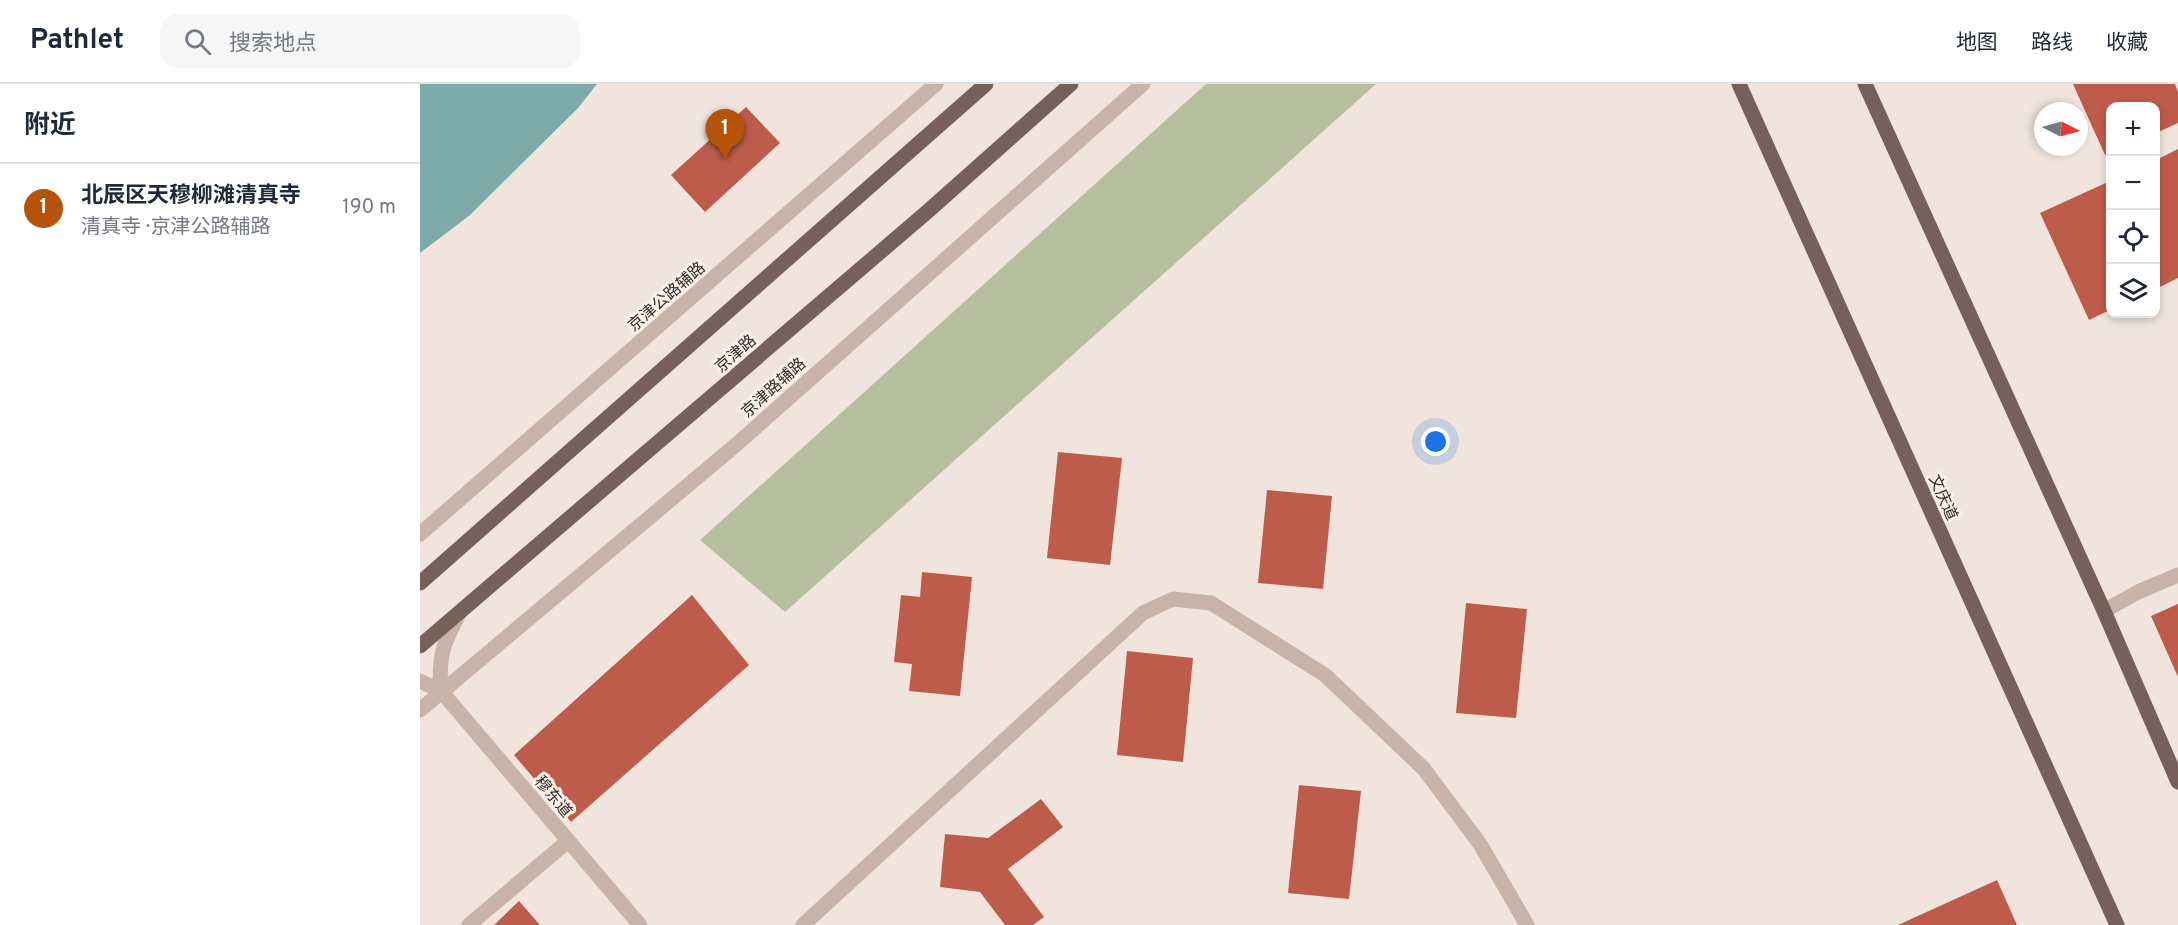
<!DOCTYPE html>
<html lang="zh">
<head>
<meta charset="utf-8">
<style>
	:root { --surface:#fff; --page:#f6f6f7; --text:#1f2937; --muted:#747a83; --line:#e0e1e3; --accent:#b45309 }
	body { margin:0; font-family:Overpass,"Noto Sans SC",sans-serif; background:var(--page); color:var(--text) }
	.controls { position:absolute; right:18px; top:18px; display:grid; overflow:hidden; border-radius:12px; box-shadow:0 3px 9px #0003 }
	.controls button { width:54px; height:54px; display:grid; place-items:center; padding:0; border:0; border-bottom:2px solid var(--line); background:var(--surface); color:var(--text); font:30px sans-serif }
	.compass { position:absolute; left:1614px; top:18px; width:54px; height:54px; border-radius:50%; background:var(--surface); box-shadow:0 3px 9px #0003; rotate:96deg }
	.you { position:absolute; left:1016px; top:358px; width:21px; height:21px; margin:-15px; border:4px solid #fff; border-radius:50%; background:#1a73e8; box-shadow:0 0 0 9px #1a73e833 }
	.badge { display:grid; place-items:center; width:39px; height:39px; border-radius:50%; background:var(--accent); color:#fff; font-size:20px; font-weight:700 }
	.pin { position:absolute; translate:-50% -50px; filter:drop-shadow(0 2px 3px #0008) }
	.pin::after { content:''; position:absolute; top:32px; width:21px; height:18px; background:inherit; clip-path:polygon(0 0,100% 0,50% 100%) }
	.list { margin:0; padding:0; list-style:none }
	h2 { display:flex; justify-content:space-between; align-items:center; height:78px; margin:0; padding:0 24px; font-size:26px }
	h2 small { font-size:20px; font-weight:400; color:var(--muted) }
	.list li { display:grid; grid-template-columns:39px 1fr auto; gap:18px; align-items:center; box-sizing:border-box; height:90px; padding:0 24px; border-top:2px solid var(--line) }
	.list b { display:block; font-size:22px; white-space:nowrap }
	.list p { margin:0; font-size:20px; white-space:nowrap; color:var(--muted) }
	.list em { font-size:20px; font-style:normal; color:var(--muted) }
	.icon { flex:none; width:33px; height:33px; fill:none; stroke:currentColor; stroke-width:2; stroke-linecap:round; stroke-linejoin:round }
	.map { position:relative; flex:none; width:1758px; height:841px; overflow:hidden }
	header { display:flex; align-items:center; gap:36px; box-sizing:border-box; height:84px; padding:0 30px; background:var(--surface); border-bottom:2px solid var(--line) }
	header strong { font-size:28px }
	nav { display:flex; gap:33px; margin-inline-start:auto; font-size:21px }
	.search { width:420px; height:54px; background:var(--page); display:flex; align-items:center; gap:15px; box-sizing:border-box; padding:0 21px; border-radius:18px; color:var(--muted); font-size:22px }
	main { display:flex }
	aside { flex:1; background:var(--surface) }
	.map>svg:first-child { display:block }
	.green { fill:#b6be9d }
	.water { fill:#7caba9 }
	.building { fill:#be5c4c }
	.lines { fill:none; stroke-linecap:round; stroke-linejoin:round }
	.minor { stroke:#c7b3a8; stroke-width:15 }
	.major { stroke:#76615a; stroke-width:15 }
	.labels { text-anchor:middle; stroke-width:6; stroke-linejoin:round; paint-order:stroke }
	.street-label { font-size:16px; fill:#352b28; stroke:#f8efe7 }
</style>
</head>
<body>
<header>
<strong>Pathlet</strong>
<div class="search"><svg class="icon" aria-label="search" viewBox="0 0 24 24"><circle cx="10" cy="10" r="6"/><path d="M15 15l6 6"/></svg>搜索地点</div>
<nav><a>地图</a><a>路线</a><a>收藏</a></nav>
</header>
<main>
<aside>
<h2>附近<small></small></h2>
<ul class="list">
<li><span class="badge">1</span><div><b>北辰区天穆柳滩清真寺</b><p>清真寺 · 京津公路辅路</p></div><em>190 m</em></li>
</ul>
</aside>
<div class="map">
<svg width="1758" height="841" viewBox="0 0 1758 841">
	<rect width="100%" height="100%" fill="#f0e4dc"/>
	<!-- green -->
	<path class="green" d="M786,0H956L365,528L280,456Z"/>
	<!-- water -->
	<path class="water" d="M0,0H177L158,24L50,131L0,169Z"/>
	<!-- building -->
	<path class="building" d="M1653,0H1755L1758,8V39L1736,49V22H1690V69L1685,71Z
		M326,23L360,59L285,128L251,91Z
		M1758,65V194L1736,205V76Z
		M1690,97V226L1669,236L1620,129Z
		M638,368L702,374L690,481L627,474Z
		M847,406L912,412L903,505L838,499Z
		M502,488L552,493L540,612L489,607L492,580L474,578L481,511L500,513Z
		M272,511L329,581L151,738L94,671Z
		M1046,519L1107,525L1096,634L1036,629Z
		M1758,520V593L1731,532Z
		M707,567L773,574L763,678L697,671Z
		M879,701L941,707L929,815L868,809Z
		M621,715L643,743L588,785L624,833L613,841H585L560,808L520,803L525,750L568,754Z
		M1577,796L1597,841H1478Z
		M99,817L120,841H74Z"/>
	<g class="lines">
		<!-- minor -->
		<path class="minor" d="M0,450L516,0
			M1684,527L1718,508L1758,491
			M0,597L21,607L220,841
			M21,607C18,573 23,560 39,530
			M0,626L317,360L723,0
			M49,841L148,757
			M383,841L723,529L753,515L791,519L905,591L1004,685L1060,760L1107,841"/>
		<!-- major -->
		<path class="major" d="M1319,0L1697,841
			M1445,0L1684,527L1758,698
			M0,499L566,0
			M0,562L507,128L651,0"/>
	</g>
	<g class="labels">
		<!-- street labels -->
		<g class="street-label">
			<text transform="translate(246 212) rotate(-41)" y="6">京津公路辅路</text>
			<text transform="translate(315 269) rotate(-41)" y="6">京津路</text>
			<text transform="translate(353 303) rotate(-42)" y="6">京津路辅路</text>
			<text transform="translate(1524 413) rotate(66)" y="6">文庆道</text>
			<text transform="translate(134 712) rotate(50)" y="6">穆东道</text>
		</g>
	</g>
</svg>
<div class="controls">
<button>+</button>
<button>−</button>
<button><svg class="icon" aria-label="locate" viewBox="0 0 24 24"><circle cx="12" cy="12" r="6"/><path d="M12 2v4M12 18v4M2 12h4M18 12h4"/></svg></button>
<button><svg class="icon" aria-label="layers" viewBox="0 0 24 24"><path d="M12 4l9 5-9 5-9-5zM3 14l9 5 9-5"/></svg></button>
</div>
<svg class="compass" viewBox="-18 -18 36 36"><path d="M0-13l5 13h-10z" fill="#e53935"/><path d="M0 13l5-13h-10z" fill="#747a83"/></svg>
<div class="you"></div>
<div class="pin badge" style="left:305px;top:75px">1</div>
</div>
</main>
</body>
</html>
